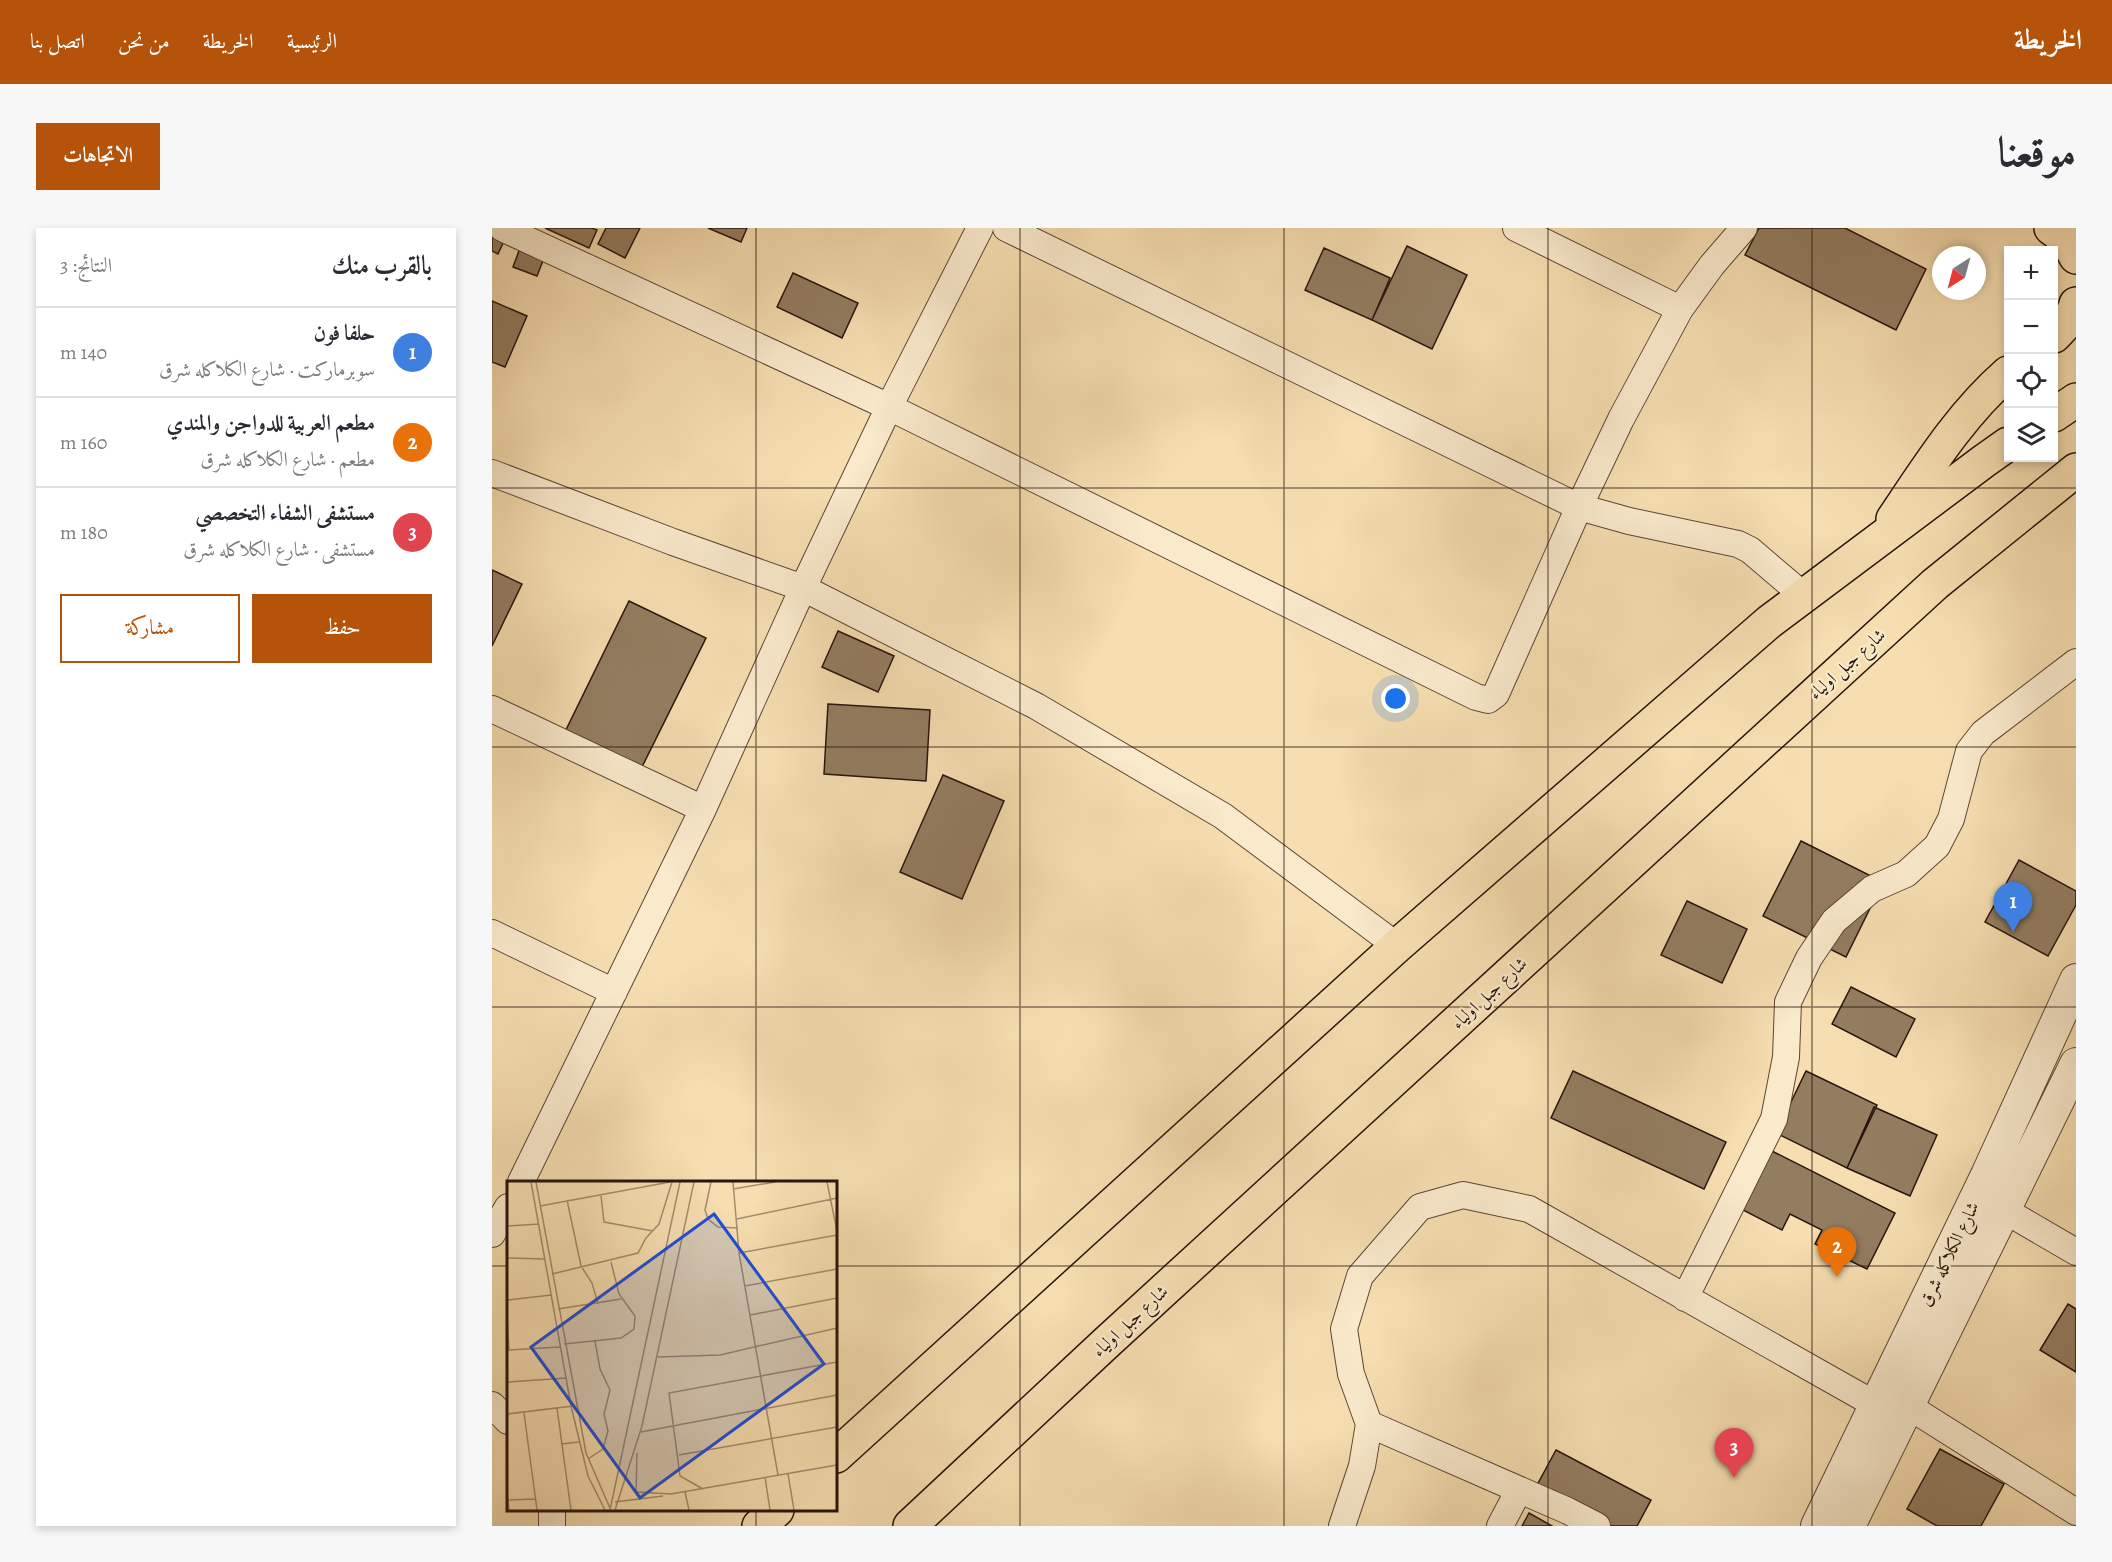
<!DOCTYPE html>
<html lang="ar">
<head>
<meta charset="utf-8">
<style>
	:root { --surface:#fff; --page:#f7f7f7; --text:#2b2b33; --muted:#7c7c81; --line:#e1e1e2; --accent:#b45309 }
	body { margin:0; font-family:Alegreya,Amiri,serif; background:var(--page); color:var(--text); direction:rtl }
	.controls { position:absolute; right:18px; top:18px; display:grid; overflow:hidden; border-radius:0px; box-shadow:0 3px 9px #0003 }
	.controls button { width:54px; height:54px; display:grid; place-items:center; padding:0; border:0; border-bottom:2px solid var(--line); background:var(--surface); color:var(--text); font:30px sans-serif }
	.compass { position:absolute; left:1440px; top:18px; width:54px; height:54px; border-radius:50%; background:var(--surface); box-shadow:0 3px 9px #0003; rotate:216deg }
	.you { position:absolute; left:904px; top:471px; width:21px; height:21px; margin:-15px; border:4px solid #fff; border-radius:50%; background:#1a73e8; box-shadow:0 0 0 9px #1a73e833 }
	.badge { display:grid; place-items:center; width:39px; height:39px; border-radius:50%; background:var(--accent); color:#fff; font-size:20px; font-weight:700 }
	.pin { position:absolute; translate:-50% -50px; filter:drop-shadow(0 2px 3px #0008) }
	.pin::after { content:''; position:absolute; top:32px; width:21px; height:18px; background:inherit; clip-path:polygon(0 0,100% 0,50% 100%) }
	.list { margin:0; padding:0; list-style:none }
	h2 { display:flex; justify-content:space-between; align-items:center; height:78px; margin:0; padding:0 24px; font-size:26px }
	h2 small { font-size:20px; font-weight:400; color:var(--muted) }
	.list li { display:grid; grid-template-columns:39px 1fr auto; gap:18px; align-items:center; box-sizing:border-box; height:90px; padding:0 24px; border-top:2px solid var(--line) }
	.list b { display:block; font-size:22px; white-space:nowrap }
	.list p { margin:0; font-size:20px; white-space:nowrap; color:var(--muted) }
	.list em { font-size:20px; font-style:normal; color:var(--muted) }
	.actions { display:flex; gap:12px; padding:18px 24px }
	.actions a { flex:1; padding:14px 0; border:2px solid var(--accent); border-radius:0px; text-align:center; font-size:21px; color:var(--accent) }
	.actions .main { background:var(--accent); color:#fff }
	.icon { flex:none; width:33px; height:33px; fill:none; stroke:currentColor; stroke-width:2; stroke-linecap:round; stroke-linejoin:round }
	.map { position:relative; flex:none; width:1584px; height:1298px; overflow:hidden; direction:ltr; border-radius:0px }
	header { display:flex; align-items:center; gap:36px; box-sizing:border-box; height:84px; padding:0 30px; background:var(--accent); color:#fff }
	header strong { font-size:28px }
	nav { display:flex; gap:33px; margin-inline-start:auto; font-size:21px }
	.intro { display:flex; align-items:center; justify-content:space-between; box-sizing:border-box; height:144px; padding:0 36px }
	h1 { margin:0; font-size:42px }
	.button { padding:15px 27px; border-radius:0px; background:var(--accent); color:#fff; font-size:21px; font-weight:700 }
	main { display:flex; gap:36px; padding:0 36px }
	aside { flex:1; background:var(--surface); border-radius:0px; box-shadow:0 3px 9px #0003 }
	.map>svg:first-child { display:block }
	.building { fill:#937d61; stroke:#28140c; stroke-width:1.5 }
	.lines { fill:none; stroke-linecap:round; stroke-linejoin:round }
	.minor-casing { stroke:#5c4635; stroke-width:28 }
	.tertiary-casing { stroke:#5c4635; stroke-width:34 }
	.trunk-casing { stroke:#28140c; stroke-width:36 }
	.minor { stroke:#f9eacc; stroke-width:26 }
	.tertiary { stroke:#f9eacc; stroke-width:32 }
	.trunk { stroke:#f6deb0; stroke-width:33 }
	.grid { fill:none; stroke:#28140c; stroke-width:1.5; stroke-opacity:0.55 }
	.labels { text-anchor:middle; stroke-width:4.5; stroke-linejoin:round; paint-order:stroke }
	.street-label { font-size:18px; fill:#28140c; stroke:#f9eacc }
	.inset-road { fill:none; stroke:#a48d6e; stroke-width:1.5 }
	.view { fill:#1d4ed8; fill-opacity:0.15; stroke:#1d4ed8; stroke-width:3 }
	.inset-edge { fill:none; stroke:#28140c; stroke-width:3 }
</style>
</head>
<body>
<header>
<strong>الخريطة</strong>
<nav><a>الرئيسية</a><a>الخريطة</a><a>من نحن</a><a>اتصل بنا</a></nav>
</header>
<div class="intro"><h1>موقعنا</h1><a class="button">الاتجاهات</a></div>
<main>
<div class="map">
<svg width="1584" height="1298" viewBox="0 0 1584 1298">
	<rect width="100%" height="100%" fill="#f6deb0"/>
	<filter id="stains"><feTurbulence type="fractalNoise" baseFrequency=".00333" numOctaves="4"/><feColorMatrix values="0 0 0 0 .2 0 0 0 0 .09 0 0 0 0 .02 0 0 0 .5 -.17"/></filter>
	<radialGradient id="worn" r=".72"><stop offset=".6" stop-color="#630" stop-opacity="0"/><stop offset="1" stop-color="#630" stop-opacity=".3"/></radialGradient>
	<!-- building -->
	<path class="building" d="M53,0H100L105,2L97,20Z
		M114,0H148L133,30L106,16Z
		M216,0H255L249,14Z
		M1267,0H1353L1434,41L1404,102L1253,27Z
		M0,7L12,13L6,26L0,23Z
		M915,18L975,47L940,121L880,92Z
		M28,20L52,30L45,48L21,39Z
		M832,20L898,50L880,92L813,62Z
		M301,45L366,75L350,110L285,79Z
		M0,73L35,88L13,139L0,134Z
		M0,342L30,356L0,418Z
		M137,373L214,410L146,547L70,510Z
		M346,403L402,428L386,464L330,439Z
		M336,476L438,482L434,553L332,546Z
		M451,547L512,573L470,671L408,644Z
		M1309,613L1391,654L1354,729L1271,688Z
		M1527,632L1584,663V677L1556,728L1493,694Z
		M1195,673L1255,701L1230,755L1169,727Z
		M1359,759L1423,791L1404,829L1340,796Z
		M1081,843L1234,914L1212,961L1059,890Z
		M1314,843L1385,877L1355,940L1284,905Z
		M1382,879L1445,907L1418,968L1355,940Z
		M1278,922L1403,985L1375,1041L1323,1016L1330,1002L1298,986L1290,1002L1249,981Z
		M1576,1076L1584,1081V1144L1548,1122Z
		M1448,1221L1512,1256L1489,1298H1445L1415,1281Z
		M1064,1222L1159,1272L1145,1298H1117L1044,1259Z
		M1037,1285L1060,1298H1030Z"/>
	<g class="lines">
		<!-- minor casing -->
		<g class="minor-casing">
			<path id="minor" d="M10,0L397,179L984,469L996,472L1004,466L1087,279L1129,191L1188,81L1220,37L1252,0
				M514,0L1087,279L1137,293L1246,316L1258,322L1312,368
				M1024,0L1188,81
				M0,245L181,314L311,360L544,478L731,588L905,718
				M0,481L211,581
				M0,705L122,764
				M29,954L211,581L311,360L397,179L488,0
				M1512,982L1584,1024
				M0,1006L16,979
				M1193,1070L1282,891L1294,829L1296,774L1317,730L1342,693L1380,661L1414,646L1445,618L1459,591L1477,523L1491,505L1584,434
				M0,1177L16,1193
				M1416,1178L1584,1284
				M877,1196L1076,1283L1105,1298
				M60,1282V1298
				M850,1298L870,1238L877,1196L859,1146L852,1101L868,1048L928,979L971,967L1037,981L1384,1177
				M1008,1298L1027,1262"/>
		</g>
		<!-- tertiary casing -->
		<g class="tertiary-casing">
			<path id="tertiary" d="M1325,1298L1495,947L1584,752
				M1357,1298L1584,836"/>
		</g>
		<!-- trunk casing -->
		<g class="trunk-casing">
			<path id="trunk" d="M1559,0C1570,7 1578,17 1584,29
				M1562,108C1571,99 1581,89 1584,76
				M1562,187L1584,172
				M1401,291C1436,239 1469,186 1516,145
				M344,1228L905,718L1277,394L1492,233L1516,216
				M267,1298L285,1282
				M418,1298L613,1116L1443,356L1584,242"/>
		</g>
		<!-- minor -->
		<use href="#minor" class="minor"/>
		<!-- tertiary -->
		<use href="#tertiary" class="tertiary"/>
		<!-- trunk -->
		<use href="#trunk" class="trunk"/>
	</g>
	<!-- grid -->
	<path class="grid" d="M264,0V954M528,0V1298M792,0V1298M1056,0V1298M1320,0V1298M0,260H1584M0,519H1584M0,779H1584M0,1038H16M344,1038H1584M264,1282V1298"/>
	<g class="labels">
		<!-- street labels -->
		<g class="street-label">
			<text transform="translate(1355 436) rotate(-42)" y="6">شارع جبل اولياء</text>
			<text transform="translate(997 765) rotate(-43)" y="6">شارع جبل اولياء</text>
			<text transform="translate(1457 1026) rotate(-64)" y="6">شارع الكلاكله شرق</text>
			<text transform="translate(638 1093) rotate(-43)" y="6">شارع جبل اولياء</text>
		</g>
	</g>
	<!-- overview -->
	<g transform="translate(15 953)">
		<rect width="330" height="330" fill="#f6deb0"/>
		<path class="inset-road" d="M24,1L64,225L81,295L98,329M29,1L79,272L103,327M204,1L198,29L201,38L211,46L231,47M226,1L232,72L271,294M320,1L330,50M226,8L268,1M94,15L97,41L146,50M60,19L74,85L85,102L91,123M33,25L163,1M230,38L330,17M0,45L32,43M232,72L330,54M0,77L38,78M45,93L131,72L139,57L152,43L165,1M238,105L330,88M0,119L44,114M51,128L114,118M243,134L330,117M0,136L2,169M57,163L114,157L127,148L128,135L112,113L104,81M0,169L53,166M151,176L213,174L330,147M0,201L59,197M50,227L64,329M17,232L30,329M0,233L66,225M134,251L330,214M54,263L72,261M130,272L129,311L165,313M172,274L330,246M81,278L96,268L101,250L97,233L103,209L93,188L88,160M281,293L287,329M258,296L263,329M196,308L173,295L162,212L330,181M0,310L2,329M178,311L182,329M164,313L330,284M0,319L29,318M108,321L156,315M103,329L173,1M108,329L135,245L187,1"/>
		<path class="view" d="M207,33L317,183L133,317L24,166Z"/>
		<rect width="330" height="330" class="inset-edge"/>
	</g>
	<rect width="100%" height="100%" filter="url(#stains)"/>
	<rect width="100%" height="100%" fill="url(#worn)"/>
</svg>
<div class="controls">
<button>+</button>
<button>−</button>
<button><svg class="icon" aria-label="locate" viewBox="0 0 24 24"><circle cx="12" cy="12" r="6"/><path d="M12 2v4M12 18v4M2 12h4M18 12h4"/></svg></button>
<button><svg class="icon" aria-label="layers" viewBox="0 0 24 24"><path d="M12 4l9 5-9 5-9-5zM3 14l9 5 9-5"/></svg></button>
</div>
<svg class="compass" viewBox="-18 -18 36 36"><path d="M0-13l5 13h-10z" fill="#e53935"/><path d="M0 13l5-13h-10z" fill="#7c7c81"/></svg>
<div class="you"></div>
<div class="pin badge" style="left:1521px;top:704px;background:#3f7fe0">1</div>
<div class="pin badge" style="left:1345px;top:1049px;background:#e8710a">2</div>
<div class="pin badge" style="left:1242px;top:1250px;background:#e0444e">3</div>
</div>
<aside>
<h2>بالقرب منك<small>النتائج: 3</small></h2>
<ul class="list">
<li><span class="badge" style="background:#3f7fe0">1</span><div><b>حلفا فون</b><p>سوبرماركت · شارع الكلاكله شرق</p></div><em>140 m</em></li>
<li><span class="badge" style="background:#e8710a">2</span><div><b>مطعم العربية للدواجن والمندي</b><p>مطعم · شارع الكلاكله شرق</p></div><em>160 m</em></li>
<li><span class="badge" style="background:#e0444e">3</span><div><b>مستشفى الشفاء التخصصي</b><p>مستشفى · شارع الكلاكله شرق</p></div><em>180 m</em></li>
</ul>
<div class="actions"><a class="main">حفظ</a><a>مشاركة</a></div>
</aside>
</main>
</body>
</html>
